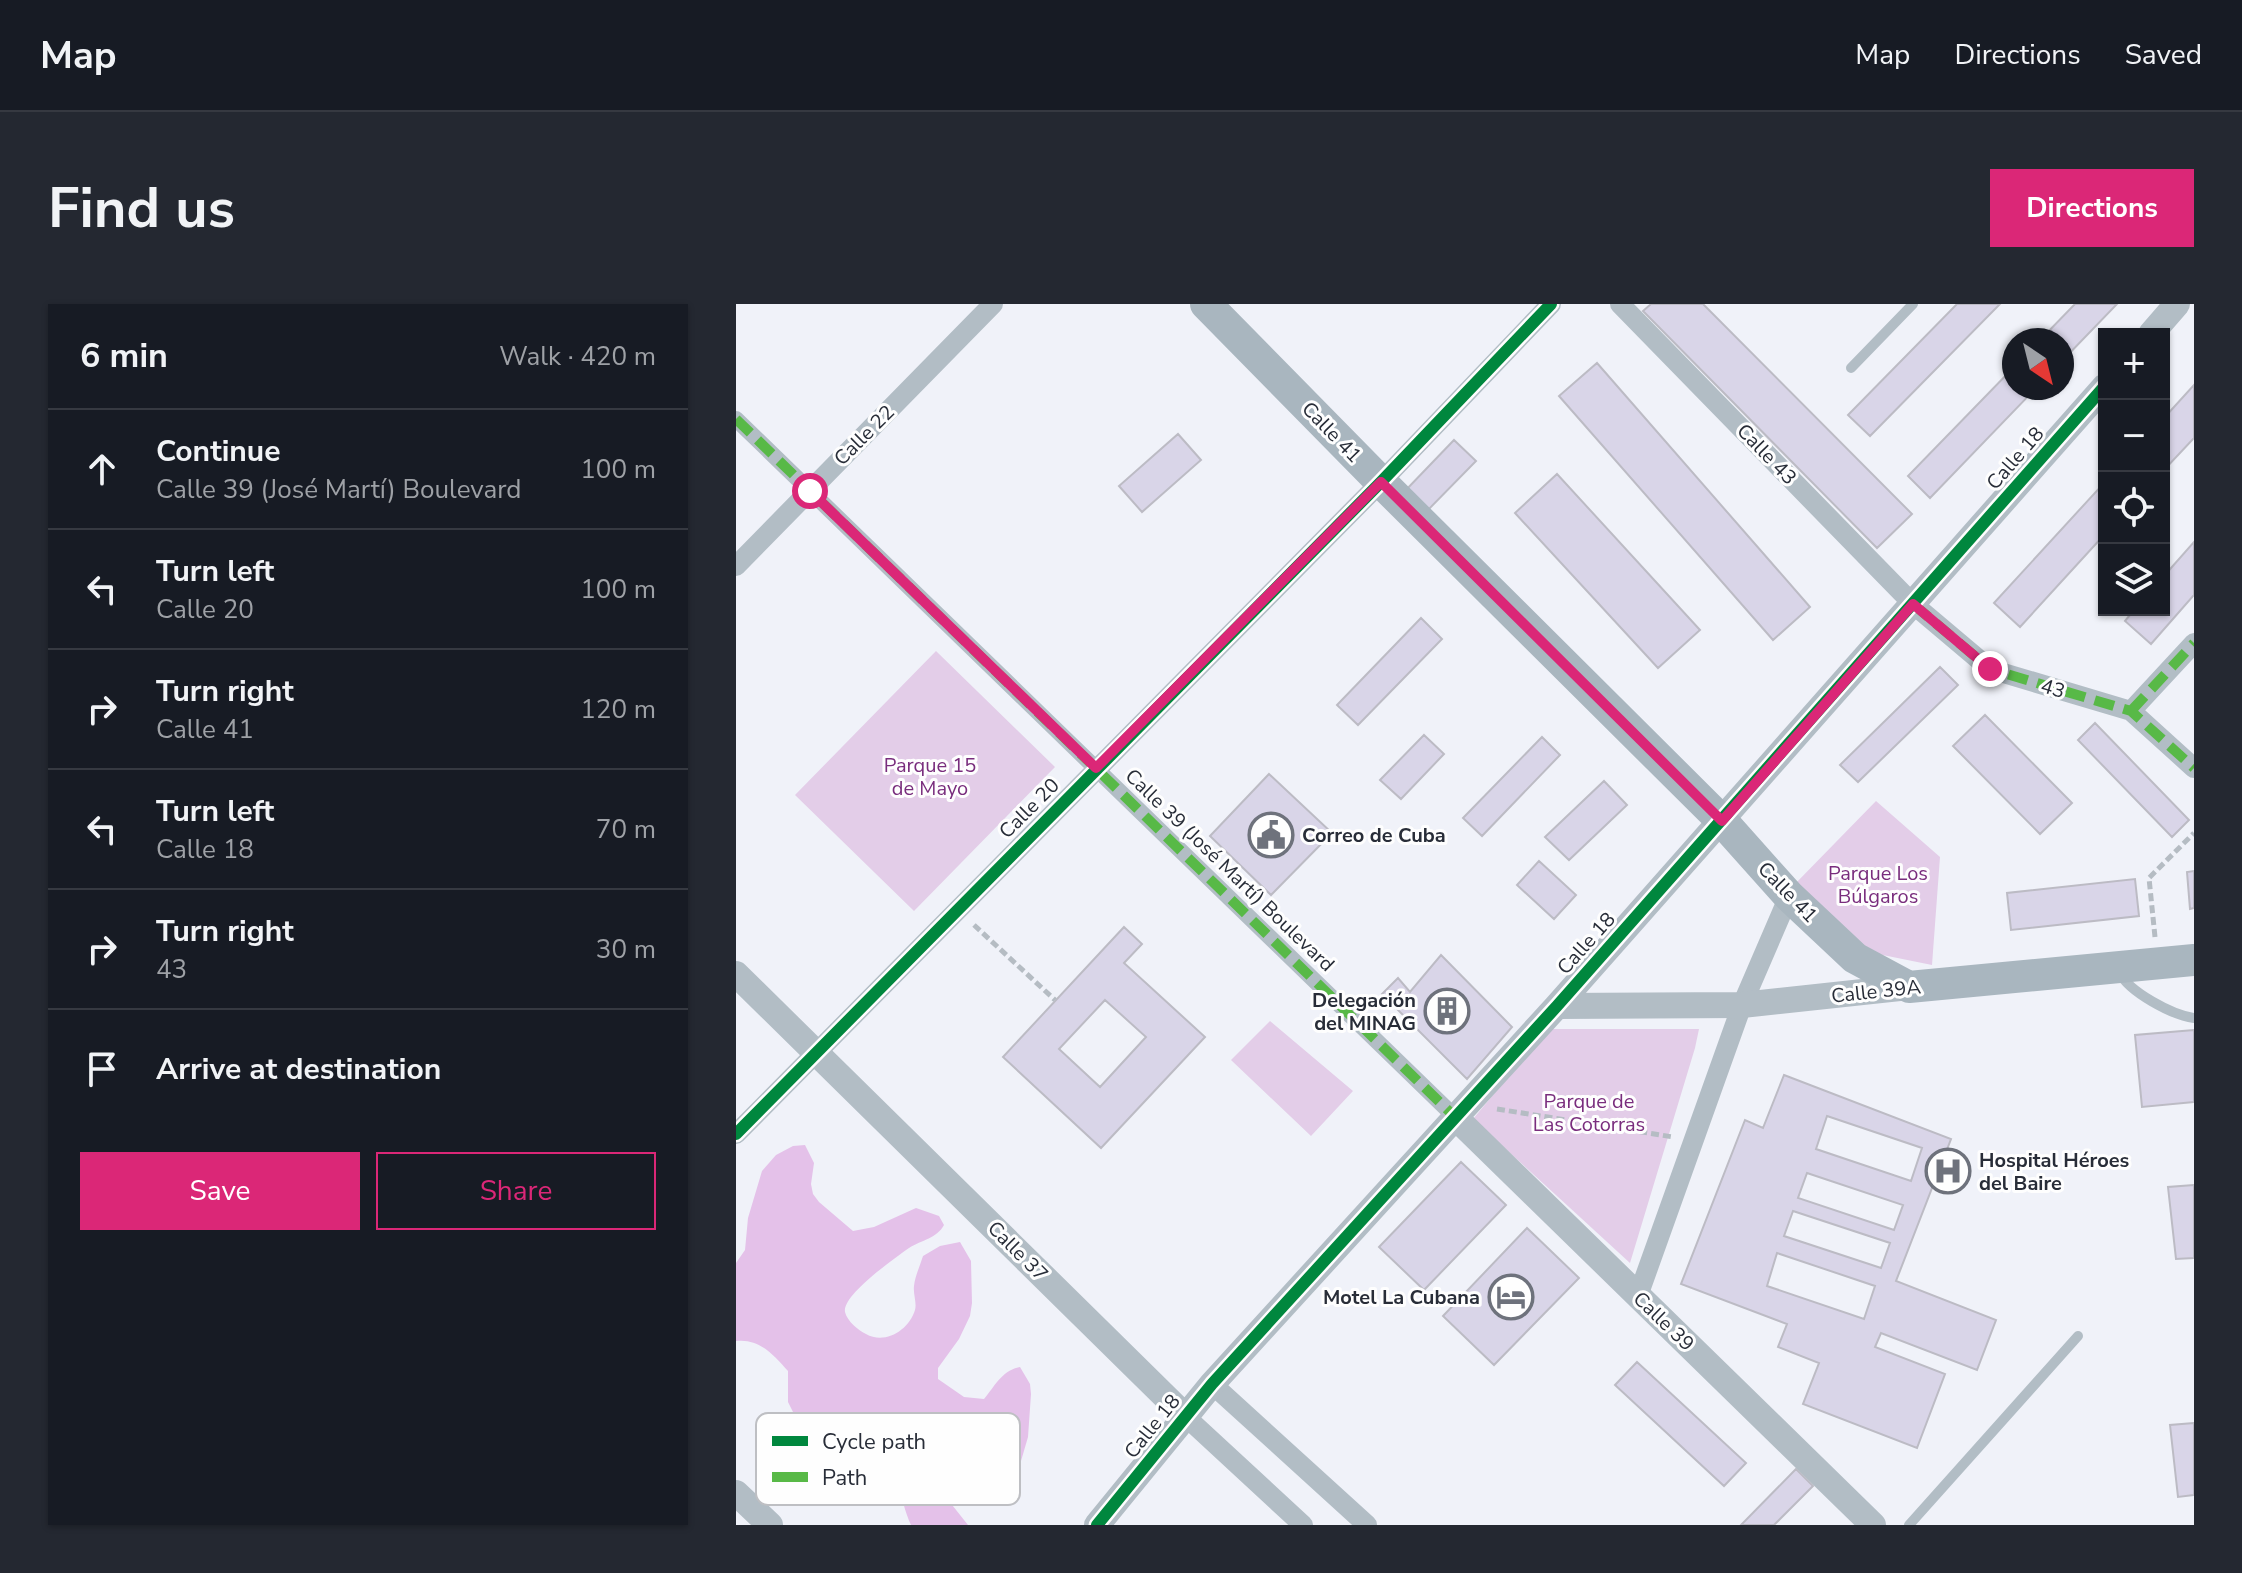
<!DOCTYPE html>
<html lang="en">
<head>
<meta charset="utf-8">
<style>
	:root { --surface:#171b24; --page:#242831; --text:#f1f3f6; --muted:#9ea1a6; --line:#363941; --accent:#db2777 }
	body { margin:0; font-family:"Nunito Sans",sans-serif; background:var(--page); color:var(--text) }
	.controls { position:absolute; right:24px; top:24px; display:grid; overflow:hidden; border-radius:0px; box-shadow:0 2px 6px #0004 }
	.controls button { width:72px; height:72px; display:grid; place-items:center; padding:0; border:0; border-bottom:2px solid var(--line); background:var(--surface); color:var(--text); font:40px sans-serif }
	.compass { position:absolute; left:1266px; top:24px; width:72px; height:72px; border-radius:50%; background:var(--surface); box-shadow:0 2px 6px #0004; rotate:145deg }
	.stop { position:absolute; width:24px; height:24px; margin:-18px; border:6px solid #db2777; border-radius:50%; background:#fff }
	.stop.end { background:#db2777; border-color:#fff; box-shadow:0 2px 8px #0008 }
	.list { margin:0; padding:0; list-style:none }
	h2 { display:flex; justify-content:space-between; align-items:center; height:104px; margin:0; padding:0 32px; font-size:34px }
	h2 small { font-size:26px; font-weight:400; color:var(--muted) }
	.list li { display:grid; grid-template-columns:52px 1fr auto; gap:24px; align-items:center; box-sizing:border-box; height:120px; padding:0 32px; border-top:2px solid var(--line) }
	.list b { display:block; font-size:30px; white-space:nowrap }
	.list p { margin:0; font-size:26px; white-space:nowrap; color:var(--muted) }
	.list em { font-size:26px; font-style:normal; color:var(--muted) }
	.actions { display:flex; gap:16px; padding:24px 32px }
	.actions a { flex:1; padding:18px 0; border:2px solid var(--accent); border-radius:0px; text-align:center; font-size:28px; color:var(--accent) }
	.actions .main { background:var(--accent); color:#fff }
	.icon { flex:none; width:44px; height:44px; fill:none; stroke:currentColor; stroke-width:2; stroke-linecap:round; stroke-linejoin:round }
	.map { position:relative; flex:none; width:1458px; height:1221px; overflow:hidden; border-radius:0px }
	header { display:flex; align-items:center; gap:48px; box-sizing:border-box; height:112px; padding:0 40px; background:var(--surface); border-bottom:2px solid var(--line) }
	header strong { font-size:38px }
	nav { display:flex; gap:44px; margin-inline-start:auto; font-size:28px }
	.intro { display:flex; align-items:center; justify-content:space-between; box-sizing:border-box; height:192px; padding:0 48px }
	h1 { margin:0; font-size:56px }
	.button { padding:20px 36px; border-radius:0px; background:var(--accent); color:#fff; font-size:28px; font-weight:700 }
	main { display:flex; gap:48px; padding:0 48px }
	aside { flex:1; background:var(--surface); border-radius:0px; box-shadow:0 2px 6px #0004 }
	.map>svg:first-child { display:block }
	.green { fill:#e3cde8 }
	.forest { fill:#e4c1e9 }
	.building { fill:#d9d5e8; stroke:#bcbbc4; stroke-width:2; fill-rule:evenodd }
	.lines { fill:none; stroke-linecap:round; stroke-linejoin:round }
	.path { stroke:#b5bcc3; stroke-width:5; stroke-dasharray:8 4; stroke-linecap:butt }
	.service { stroke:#b2bdc5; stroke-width:10 }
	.pedestrian { stroke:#b2bdc5; stroke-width:16 }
	.minor { stroke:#b2bdc5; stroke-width:20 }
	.tertiary { stroke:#b2bdc5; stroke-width:26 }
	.primary { stroke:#a9b6bf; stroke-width:32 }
	.quiet { stroke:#58b947; stroke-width:10; stroke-dasharray:20 10; stroke-linecap:butt }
	.cycleway-casing { stroke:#fefefe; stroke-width:17 }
	.cycleway { stroke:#00873e; stroke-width:12 }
	.route { stroke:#db2777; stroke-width:10 }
	.labels { text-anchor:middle; stroke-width:6; stroke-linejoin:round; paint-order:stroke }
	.street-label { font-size:20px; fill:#282d38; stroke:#fefefe }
	.park-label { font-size:20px; fill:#792d7d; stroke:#fefefe }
	.poi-label { font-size:20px; font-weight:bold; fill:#282d38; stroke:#fefefe; text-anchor:start }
	.key { fill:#fefefe; stroke:#bebfc3; stroke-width:2 }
	.key-label { font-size:22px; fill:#282d38 }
</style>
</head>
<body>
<header>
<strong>Map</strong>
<nav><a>Map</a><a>Directions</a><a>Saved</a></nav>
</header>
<div class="intro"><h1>Find us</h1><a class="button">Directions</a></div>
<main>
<aside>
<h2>6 min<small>Walk · 420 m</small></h2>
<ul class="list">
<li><svg class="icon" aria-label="ahead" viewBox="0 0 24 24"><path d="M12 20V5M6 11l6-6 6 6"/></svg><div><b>Continue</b><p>Calle 39 (José Martí) Boulevard</p></div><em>100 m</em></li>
<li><svg class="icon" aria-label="left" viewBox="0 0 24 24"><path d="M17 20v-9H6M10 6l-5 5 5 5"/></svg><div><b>Turn left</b><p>Calle 20</p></div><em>100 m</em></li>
<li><svg class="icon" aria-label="right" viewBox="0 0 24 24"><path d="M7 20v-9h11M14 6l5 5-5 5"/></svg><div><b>Turn right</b><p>Calle 41</p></div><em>120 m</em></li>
<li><svg class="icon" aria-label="left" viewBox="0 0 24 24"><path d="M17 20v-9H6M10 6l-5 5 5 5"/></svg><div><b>Turn left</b><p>Calle 18</p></div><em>70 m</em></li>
<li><svg class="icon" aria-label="right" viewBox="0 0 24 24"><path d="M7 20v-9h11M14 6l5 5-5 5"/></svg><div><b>Turn right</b><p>43</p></div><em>30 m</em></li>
<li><svg class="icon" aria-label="arrive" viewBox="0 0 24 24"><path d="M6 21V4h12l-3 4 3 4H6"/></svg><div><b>Arrive at destination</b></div></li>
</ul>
<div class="actions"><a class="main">Save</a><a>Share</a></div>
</aside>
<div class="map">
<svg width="1458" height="1221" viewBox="0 0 1458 1221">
	<rect width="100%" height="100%" fill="#f0f2f9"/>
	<!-- green -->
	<path class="green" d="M200,347L319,463L178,607L59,491Z
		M1140,497L1204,553L1196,661L1127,647L1058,581Z
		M534,717L617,787L575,832L495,756Z
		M812,725H963L959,744L894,959L737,815Z"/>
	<!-- forest -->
	<path class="forest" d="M69,841L78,859L75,880L77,890L83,898L117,927L138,923L180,904L203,912L208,921C201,934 186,936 173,944C159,954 106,991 109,1008C111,1017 123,1027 130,1030C149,1041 173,1026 179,1006C181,999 177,990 178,982C179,972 184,962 187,952L204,942L224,938L235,957L236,999L234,1012L223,1035L202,1064V1075L228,1093L248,1095C259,1082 266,1066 284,1063L294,1080L295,1090L292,1133L285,1157L254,1176L222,1175L210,1178L205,1187L232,1221H175C167,1203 162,1183 167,1164C169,1152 176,1144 175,1132L158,1120C141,1134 150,1156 125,1166L94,1137L62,1118L52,1098V1067C38,1051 23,1034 0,1037V959L9,946L12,914L26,867L40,851L57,842Z"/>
	<!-- building -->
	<path class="building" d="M915,0H967L1176,210L1141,244L907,7Z
		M1221,0H1264L1134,132L1112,111Z
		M1339,0H1381L1326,57V36H1304Z
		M861,59L1074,303L1037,336L823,92Z
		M1278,63V84H1300L1194,194L1172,172Z
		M1458,81V134L1428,166V114Z
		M442,130L465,156L406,208L383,182Z
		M718,136L740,157L688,210L667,189Z
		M821,170L964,326L922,364L779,209Z
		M1368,179V231L1284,323L1258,299Z
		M1458,238V291L1415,340L1389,317L1398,306H1428V272Z
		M685,314L706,335L622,421L601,401Z
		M1204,363L1222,381L1122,478L1104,461Z
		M1249,411L1336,499L1304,530L1217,442Z
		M1359,419L1453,516L1436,533L1342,436Z
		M688,431L708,450L665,495L644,476Z
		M806,433L824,451L746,532L727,514Z
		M533,470L596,529L535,591L474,532Z
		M868,477L891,501L833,556L809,533Z
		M803,557L840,591L818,615L781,581Z
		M1458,567V604L1454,605L1451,568Z
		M1399,575L1403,612L1275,626L1271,589Z
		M388,623L406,640L388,659L469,733L365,844L267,753ZM369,696L410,733L364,783L323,745Z
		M705,651L776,723L731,775L646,690L662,674L674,688Z
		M1458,726V798L1406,803L1399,731Z
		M1048,771L1215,835L1160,977L1260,1016L1241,1066L1145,1029L1139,1043L1209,1070L1181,1144L1067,1100L1083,1059L1042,1043L1051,1020L945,980L1009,816L1027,824ZM1091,812L1186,844L1175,877L1080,845ZM1071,869L1167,901L1158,926L1062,894ZM1057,907L1154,939L1145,964L1048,932ZM1041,949L1139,982L1128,1015L1031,982Z
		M725,858L770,901L688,986L643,943Z
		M1458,881V954L1440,955L1432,883Z
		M791,924L843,974L758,1061L707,1012Z
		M901,1058L1010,1159L988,1182L879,1081Z
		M1458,1119V1191L1442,1193L1434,1121Z
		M1060,1165L1077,1182L1038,1221H1005Z"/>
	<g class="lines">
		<!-- path -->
		<path class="path" d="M238,621L319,696
			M1419,633L1413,574L1458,529
			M761,805L937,833"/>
		<!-- service -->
		<path class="service" d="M1115,64L1177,0
			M1383,668C1393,688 1436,711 1458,714
			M1173,1221L1342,1032"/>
		<!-- pedestrian -->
		<path class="pedestrian" d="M0,115L719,813"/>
		<!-- minor -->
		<path class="minor" d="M884,0L1177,300L1254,365L1395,407L1458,464
			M0,262L257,0
			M1395,407L1458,339
			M0,830L645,178L815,0
			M902,992L1006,701L1053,592
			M476,1080L631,1221
			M449,1112L567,1221"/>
		<!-- tertiary -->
		<path class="tertiary" d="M1415,30L1441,0
			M0,670L449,1112
			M821,702L1006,701L1173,683
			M719,813L1137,1221
			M0,1189L34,1221
			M361,1221L476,1080L821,702L1368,83"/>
		<!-- primary -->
		<path class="primary" d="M470,0L645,178L986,517L1053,592L1119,654L1173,683L1458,656"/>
		<!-- quiet -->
		<path class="quiet" d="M0,115L719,813
			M1177,300L1254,365L1395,407L1458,464
			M1395,407L1458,339"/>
		<!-- cycleway casing -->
		<g class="cycleway-casing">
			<path id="cycleway" d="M0,830L645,178L815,0
				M361,1221L476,1080L821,702L1368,83"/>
		</g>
		<!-- cycleway -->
		<use href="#cycleway" class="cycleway"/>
	</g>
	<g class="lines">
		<!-- route -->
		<path class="route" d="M74,187L360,464L645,178L986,517L1177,300L1254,365"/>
	</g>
	<!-- icons -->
	<defs>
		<g id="civic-ring" transform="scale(2.3)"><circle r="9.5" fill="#fefefe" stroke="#6e727c" stroke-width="1.5"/><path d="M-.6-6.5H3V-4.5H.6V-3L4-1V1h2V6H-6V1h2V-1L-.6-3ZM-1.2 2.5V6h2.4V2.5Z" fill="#6e727c"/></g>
		<g id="building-ring" transform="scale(2.3)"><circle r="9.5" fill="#fefefe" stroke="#6e727c" stroke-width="1.5"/><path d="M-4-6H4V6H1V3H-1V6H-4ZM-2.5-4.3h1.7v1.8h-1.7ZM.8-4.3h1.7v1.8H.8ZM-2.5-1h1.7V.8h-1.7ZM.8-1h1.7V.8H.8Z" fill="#6e727c"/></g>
		<g id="hospital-ring" transform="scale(2.3)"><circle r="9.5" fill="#fefefe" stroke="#6e727c" stroke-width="1.5"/><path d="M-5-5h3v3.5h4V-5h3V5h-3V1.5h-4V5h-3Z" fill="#6e727c"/></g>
		<g id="hotel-ring" transform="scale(2.3)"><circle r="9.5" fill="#fefefe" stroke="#6e727c" stroke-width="1.5"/><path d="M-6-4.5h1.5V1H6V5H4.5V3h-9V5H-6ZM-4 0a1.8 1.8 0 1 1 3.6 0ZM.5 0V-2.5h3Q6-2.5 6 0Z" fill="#6e727c"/></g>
	</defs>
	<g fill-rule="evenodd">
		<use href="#civic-ring" x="535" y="531"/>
		<use href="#building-ring" x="711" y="707"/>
		<use href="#hospital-ring" x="1212" y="867"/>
		<use href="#hotel-ring" x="775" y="993"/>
	</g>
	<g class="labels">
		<!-- street labels -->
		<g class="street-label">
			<text transform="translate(596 128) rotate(46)" y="7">Calle 41</text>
			<text transform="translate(128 131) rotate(-45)" y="7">Calle 22</text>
			<text transform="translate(1031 150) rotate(46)" y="7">Calle 43</text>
			<text transform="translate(1279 154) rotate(-49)" y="7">Calle 18</text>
			<text transform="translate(1317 384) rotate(17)" y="7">43</text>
			<text transform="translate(293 504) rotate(-45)" y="7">Calle 20</text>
			<text transform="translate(494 566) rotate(44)" y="7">Calle 39 (José Martí) Boulevard</text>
			<text transform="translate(1052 588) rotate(46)" y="7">Calle 41</text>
			<text transform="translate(850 639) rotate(-48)" y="7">Calle 18</text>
			<text transform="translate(1140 687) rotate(-6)" y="7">Calle 39A</text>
			<text transform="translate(282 947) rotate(45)" y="7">Calle 37</text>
			<text transform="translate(928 1017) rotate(44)" y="7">Calle 39</text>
			<text transform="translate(416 1122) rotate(-51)" y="7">Calle 18</text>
		</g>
		<!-- park labels -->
		<g class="park-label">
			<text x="194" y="468">Parque 15<tspan x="194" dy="23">de Mayo</tspan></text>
			<text x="1142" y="576">Parque Los<tspan x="1142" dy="23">Búlgaros</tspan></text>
			<text x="853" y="804">Parque de<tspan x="853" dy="23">Las Cotorras</tspan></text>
		</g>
		<!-- poi labels -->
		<g class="poi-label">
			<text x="566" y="538">Correo de Cuba</text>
			<text x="680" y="703" text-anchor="end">Delegación<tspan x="680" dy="23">del MINAG</tspan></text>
			<text x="1243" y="863">Hospital Héroes<tspan x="1243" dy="23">del Baire</tspan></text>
			<text x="744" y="1000" text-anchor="end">Motel La Cubana</text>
		</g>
	</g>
	<!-- legend -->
	<rect x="20" y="1109" width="264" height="92" rx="12" class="key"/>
	<rect x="36" y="1132" width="36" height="10" fill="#00873e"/>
	<rect x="36" y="1168" width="36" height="10" fill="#58b947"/>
	<g class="key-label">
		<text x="86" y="1145">Cycle path</text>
		<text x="86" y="1181">Path</text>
	</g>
</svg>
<div class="controls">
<button>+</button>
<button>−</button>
<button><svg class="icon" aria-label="locate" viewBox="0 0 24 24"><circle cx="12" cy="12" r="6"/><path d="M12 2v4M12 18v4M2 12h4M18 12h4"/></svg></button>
<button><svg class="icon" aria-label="layers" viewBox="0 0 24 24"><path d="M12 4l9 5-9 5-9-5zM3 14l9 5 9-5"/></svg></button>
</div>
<svg class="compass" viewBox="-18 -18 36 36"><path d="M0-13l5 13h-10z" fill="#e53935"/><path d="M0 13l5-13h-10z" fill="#9ea1a6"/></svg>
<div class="stop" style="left:74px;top:187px"></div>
<div class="stop end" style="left:1254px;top:365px"></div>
</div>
</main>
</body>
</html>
